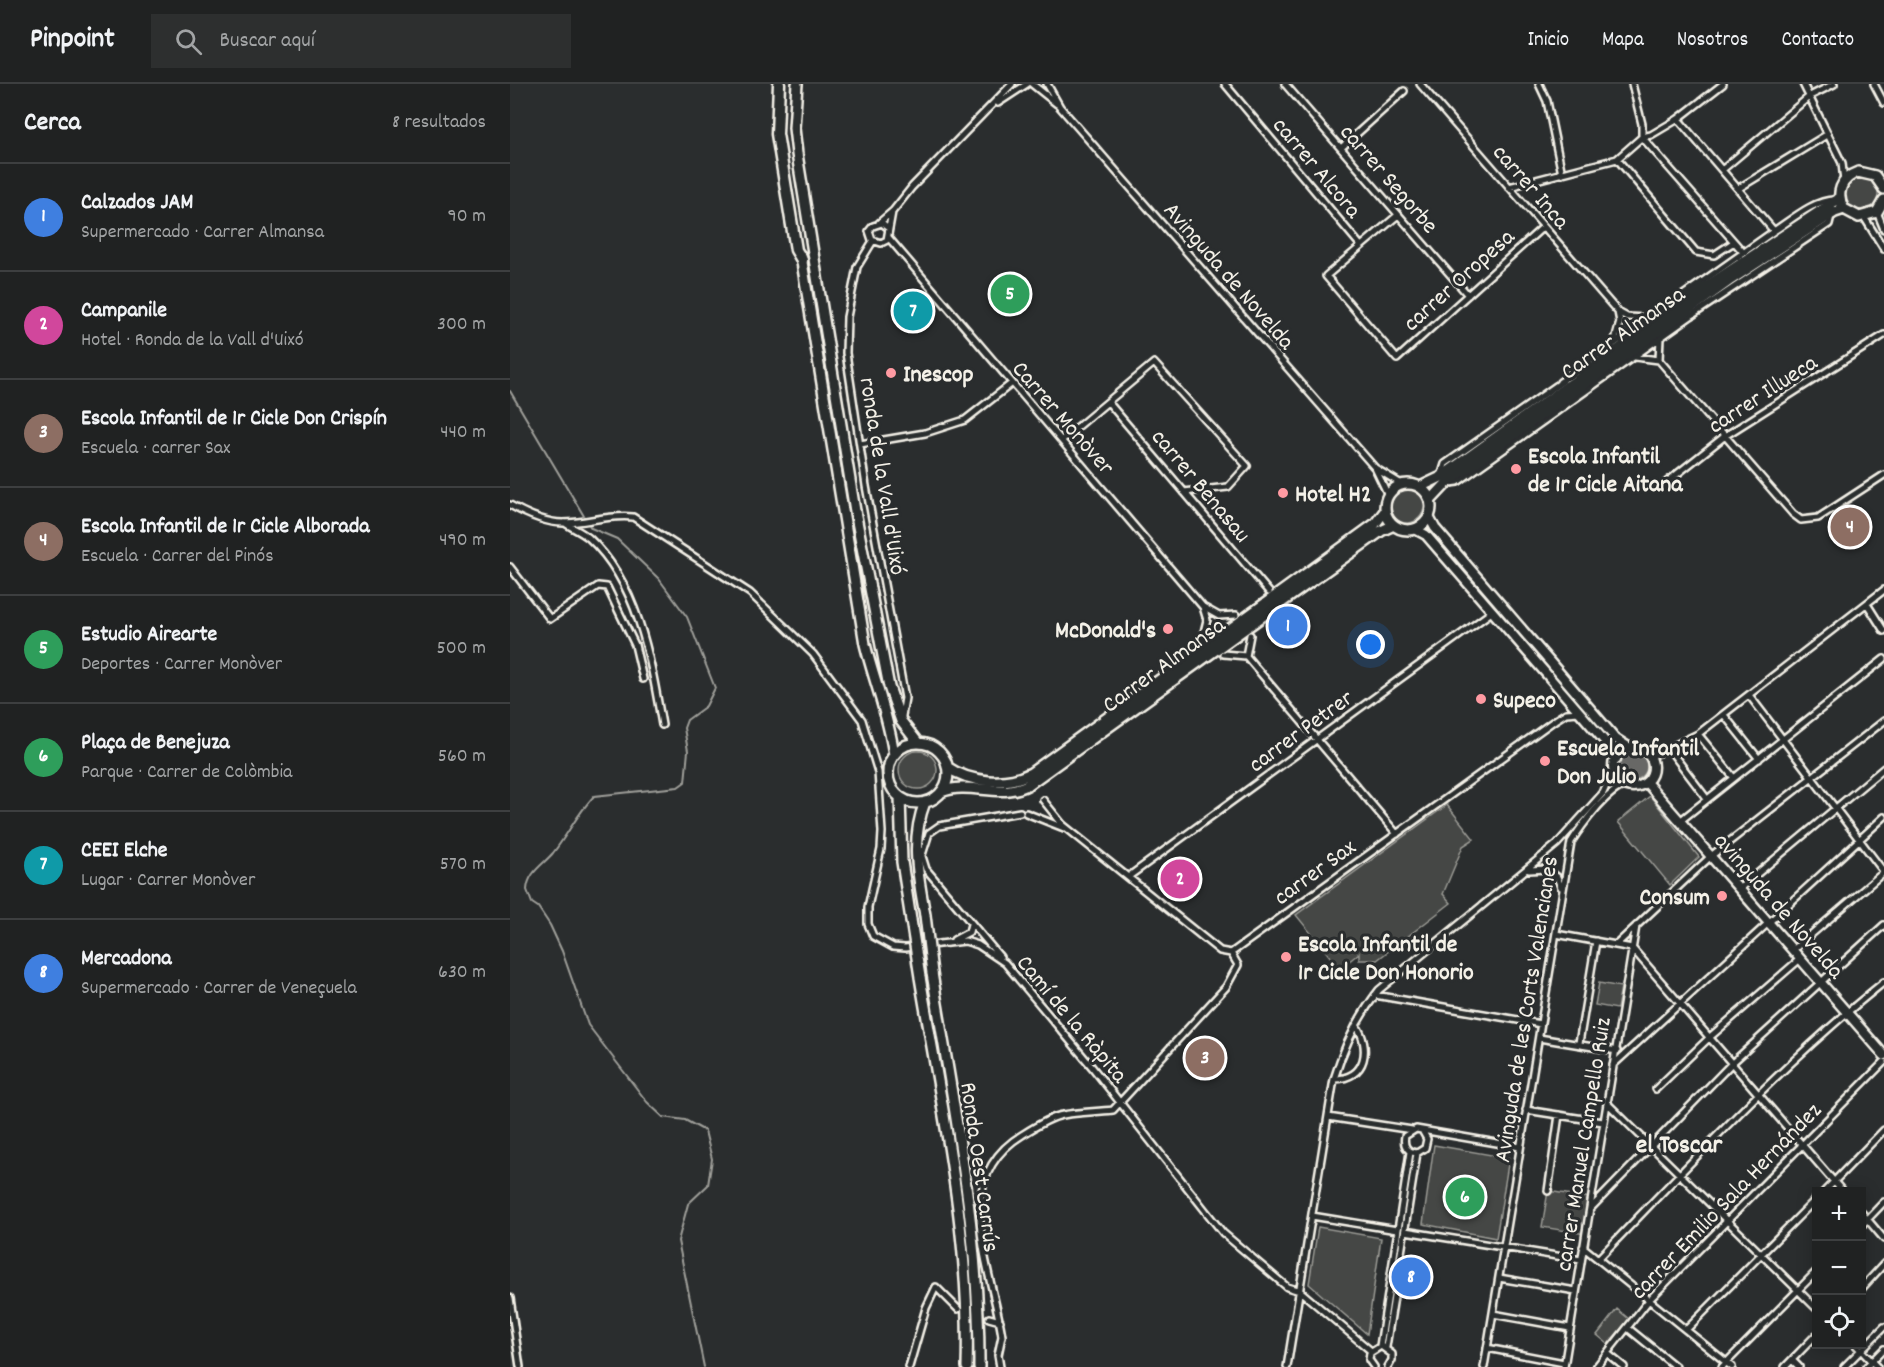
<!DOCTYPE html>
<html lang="es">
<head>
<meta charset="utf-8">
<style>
	:root { --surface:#202222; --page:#2d2f2f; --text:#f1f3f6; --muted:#a2a4a5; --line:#3d3f40; --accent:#b45309 }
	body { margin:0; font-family:Dekko,sans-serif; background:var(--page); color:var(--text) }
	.controls { position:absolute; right:18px; bottom:18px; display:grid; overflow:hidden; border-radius:0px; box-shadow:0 3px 15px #0003 }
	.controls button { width:54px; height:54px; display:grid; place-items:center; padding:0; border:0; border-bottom:2px solid var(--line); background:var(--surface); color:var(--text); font:30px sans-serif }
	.you { position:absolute; left:861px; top:561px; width:21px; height:21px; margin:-15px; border:4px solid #fff; border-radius:50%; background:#1a73e8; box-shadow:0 0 0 9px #1a73e833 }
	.badge { display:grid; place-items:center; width:39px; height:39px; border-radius:50%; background:var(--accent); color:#fff; font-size:20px; font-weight:700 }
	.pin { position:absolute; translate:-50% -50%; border:3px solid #fff; box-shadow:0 2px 6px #0006 }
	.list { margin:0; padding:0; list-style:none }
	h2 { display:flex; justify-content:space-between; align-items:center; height:78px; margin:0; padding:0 24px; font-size:26px }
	h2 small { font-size:20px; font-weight:400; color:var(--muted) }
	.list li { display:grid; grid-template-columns:39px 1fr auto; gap:18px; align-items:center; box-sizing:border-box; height:108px; padding:0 24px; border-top:2px solid var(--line) }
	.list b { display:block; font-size:22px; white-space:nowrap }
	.list p { margin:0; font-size:20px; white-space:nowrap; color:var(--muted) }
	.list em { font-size:20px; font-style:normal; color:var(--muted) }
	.icon { flex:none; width:33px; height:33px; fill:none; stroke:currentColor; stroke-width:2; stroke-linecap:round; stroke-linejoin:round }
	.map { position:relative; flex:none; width:1374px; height:1283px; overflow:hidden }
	header { display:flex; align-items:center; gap:36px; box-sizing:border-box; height:84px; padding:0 30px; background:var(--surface); border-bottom:2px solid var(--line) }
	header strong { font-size:28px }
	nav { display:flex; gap:33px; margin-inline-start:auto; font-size:21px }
	.search { width:420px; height:54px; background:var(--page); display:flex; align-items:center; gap:15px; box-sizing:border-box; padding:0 21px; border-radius:0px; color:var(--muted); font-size:22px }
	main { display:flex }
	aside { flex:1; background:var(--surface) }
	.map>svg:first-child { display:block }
	.green { fill:#444645; stroke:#9c9c96; stroke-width:1.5 }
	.water { fill:#676866; stroke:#9f9f9a; stroke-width:1.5 }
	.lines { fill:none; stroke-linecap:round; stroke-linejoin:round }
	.stream { stroke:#9f9f9a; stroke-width:2 }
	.street-tunnel { stroke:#484a4a; stroke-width:5; stroke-dasharray:5 2.5; stroke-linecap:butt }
	.street-casing { stroke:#f4f1e8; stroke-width:10 }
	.secondary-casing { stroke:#f4f1e8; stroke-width:13 }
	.primary-casing { stroke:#f4f1e8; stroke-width:14 }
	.highway-casing { stroke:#f4f1e8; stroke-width:15 }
	.street { stroke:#2a2d2e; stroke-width:5 }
	.secondary { stroke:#2a2d2e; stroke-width:8 }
	.primary { stroke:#2a2d2e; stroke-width:9 }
	.highway { stroke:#2a2d2e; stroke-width:10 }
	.primary-bridge-casing { stroke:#f4f1e8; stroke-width:14; stroke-linecap:butt }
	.primary-bridge { stroke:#2a2d2e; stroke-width:9 }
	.poi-dot { fill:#ff9aa2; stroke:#2a2d2e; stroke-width:2 }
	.labels { text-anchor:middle; stroke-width:6; stroke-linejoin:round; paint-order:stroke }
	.street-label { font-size:24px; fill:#f4f1e8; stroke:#2a2d2e }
	.poi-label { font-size:24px; font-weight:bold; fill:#f4f1e8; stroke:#2a2d2e; text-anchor:start }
	.neighbourhood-label { font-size:26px; font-weight:bold; fill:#f4f1e8; stroke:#2a2d2e }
</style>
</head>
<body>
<header>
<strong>Pinpoint</strong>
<div class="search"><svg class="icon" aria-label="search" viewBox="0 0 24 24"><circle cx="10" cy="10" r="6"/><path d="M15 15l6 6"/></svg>Buscar aquí</div>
<nav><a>Inicio</a><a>Mapa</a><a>Nosotros</a><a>Contacto</a></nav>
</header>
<main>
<aside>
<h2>Cerca<small>8 resultados</small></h2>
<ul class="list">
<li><span class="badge" style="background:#3f7fe0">1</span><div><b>Calzados JAM</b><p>Supermercado · Carrer Almansa</p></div><em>90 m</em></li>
<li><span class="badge" style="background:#d1479c">2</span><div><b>Campanile</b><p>Hotel · Ronda de la Vall d'Uixó</p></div><em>300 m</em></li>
<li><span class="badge" style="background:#8d6e63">3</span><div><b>Escola Infantil de 1r Cicle Don Crispín</b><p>Escuela · carrer Sax</p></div><em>440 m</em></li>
<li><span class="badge" style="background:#8d6e63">4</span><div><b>Escola Infantil de 1r Cicle Alborada</b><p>Escuela · Carrer del Pinós</p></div><em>490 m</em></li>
<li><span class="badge" style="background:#2e9e5b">5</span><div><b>Estudio Airearte</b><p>Deportes · Carrer Monòver</p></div><em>500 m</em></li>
<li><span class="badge" style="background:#2e9e5b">6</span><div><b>Plaça de Benejuza</b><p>Parque · Carrer de Colòmbia</p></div><em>560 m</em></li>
<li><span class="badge" style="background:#0f9aa8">7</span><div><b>CEEI Elche</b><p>Lugar · Carrer Monòver</p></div><em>570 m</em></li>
<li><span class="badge" style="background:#3f7fe0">8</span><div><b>Mercadona</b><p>Supermercado · Carrer de Veneçuela</p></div><em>630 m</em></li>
</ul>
</aside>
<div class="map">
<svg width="1374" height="1283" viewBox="0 0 1374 1283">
	<rect width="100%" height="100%" fill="#2a2d2e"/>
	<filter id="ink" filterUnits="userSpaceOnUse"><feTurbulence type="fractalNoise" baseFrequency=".0167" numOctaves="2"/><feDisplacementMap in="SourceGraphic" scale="12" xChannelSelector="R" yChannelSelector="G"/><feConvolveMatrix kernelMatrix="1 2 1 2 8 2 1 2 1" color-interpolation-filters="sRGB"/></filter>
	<g filter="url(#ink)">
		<!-- green -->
		<path class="green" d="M1334 110a17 17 0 1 1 34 0a17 17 0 1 1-34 0Z
			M880 422a17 17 0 1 1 34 0a17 17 0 1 1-34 0Z
			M389 686a19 19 0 1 1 38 0a19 19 0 1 1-38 0Z
			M1140,712L1189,773L1160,801L1108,738Z
			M937,721L964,755L953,762L933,810L941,819L867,876H849V869L830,885L786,831Z
			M1089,899L1111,903L1107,925L1085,921Z
			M924,1061L999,1074L986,1154L913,1140Z
			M1038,1107L1081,1114L1075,1150L1032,1143Z
			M808,1143L871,1154L857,1250L799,1200Z
			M1107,1225L1119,1235L1098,1260L1087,1251Z"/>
		<!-- water -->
		<path class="water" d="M1109 682a14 14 0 1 1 28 0a14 14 0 1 1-28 0Z"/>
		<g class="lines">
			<!-- stream -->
			<path class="stream" d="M0,307L81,444L107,455L149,495L177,533L205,604L196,622L177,636L174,644L178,667L175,698L168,703L84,712C67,730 58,750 43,769C33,781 18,788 17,806L22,819L28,823L40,841L52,867L78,941L137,1018L153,1033L175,1036L195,1047L202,1075L198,1101L178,1120L168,1157L194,1283"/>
			<!-- street-tunnel -->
			<path class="street-tunnel" d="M448,1225L479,1234"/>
			<!-- street casing -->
			<g class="street-casing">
				<path id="street" d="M522,0L547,20
					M537,0L550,23L865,384L878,411
					M715,0L851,162
					M775,0L958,211
					M910,0L1108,228
					M1029,0L1037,17L1052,90
					M1122,0L1132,40V53
					M1293,0L1332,79L1334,98
					M1364,0L1374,19
					M488,19L517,0
					M1168,35L1264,147
					M1132,53L1233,168
					M831,64L894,7
					M1107,75L1186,168L1204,171L1224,158
					M1212,86L1300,12L1324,0
					M999,103L1107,75L1132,53L1141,51L1168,35L1213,0
					M1229,104L1318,50
					M1367,128L1374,145
					M888,131L816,192L887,275L1033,143
					M1354,133L1374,165
					M369,139L383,127L402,103L502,0
					M377,143L372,139L363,142L359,147L362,156L371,159L377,156L382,128
					M378,153L693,523L709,532L726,531
					M363,157L347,183L337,233L336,269L356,402L395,614L392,632
					M1105,256L1110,238L1108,228L1117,233L1137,234
					M1125,273L1149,276L1150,254
					M1149,276L1283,430L1291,436L1308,434L1374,391
					M1050,298L1264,147C1281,136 1304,116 1324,116
					M598,318L759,508
					M552,356L644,279L737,382L718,403L674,408
					M350,360L415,349L455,336L501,300
					M865,384L893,401
					M931,393L935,380L1053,297
					M940,399L948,398L1181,232L1319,140L1321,132
					M1152,402L1215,352L1374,251
					M0,421C16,430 35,439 53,439C77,439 99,430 123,433L240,509L303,570L352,636L368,688L372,748L371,765L358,823V840L363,852L383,863L395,864L455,857L468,861L495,879L582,983L713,1149L777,1203L790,1207L861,1267
					M55,439C62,444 72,448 79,454C129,500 141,578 152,641
					M0,483L40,535L88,502L97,503L125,561L133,595
					M1357,520L1374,547
					M692,556L697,536L693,523
					M713,570L736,572L887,750
					M736,572L740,551
					M1239,611L1374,788
					M1214,631L1249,675
					M1188,650L1224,694
					M1159,665L1197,715
					M1140,673L1188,650L1374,506
					M533,716L553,741L710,867L721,869
					M516,729L554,744
					M1170,737L1374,575
					M410,766L416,785L490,873
					M412,771L419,749L429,742L510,728
					M1019,786L1037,785L1047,793L1051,803
					M618,793L983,527
					M1229,805L1374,684
					M1046,850L1122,864L1333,1108
					M444,856L459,848L461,840
					M1106,861L1201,772L1374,637
					M1283,866L1374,788
					M865,911L1031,940
					M1029,954L1107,967
					M1069,959L1086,857
					M1103,981L1374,733
					M824,995C857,995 861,963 846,941
					M1146,1005L1200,953L1290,875
					M1097,1019L1306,1224
					M1016,1026L1093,1038
					M818,1033L902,1046
					M913,1048L917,1055L915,1064L907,1069C897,1068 893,1062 895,1052L906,1045L1010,1063
					M1038,1107L1049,1031
					M1314,1108L1374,1046
					M1081,1124L1222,979L1374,841
					M1352,1129L1374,1155
					M802,1132L887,1146
					M1352,1141L1374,1118
					M895,1147L1071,1176
					M1073,1163L1222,1283
					M1088,1175C1180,1080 1270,981 1374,898
					M989,1194L1066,1207
					M1352,1204L1374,1180
					M0,1214L10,1283
					M983,1230L1060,1244
					M479,1234L490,1237
					M1119,1245L1166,1283
					M1176,1246L1306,1115
					M1345,1260L1367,1283
					M870,1262L900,1068
					M876,1263L907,1069
					M977,1264L1054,1279
					M1098,1270L1114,1283
					M1282,1276L1289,1283
					M399,1283L416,1224L426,1203L448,1225
					M490,1283L488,1271L492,1252C482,1185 438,1096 512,1051C523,1044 540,1033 553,1031C569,1028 587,1028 603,1026L716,903L728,881L721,869L1045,636L1056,629L1069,628
					M777,1283L824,995C834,962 848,933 869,906L1047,760L1093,709L1104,684
					M864,1283L859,1276L860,1269L871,1262L882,1270V1276L878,1283
					M974,1283L1061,758C1072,741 1096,708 1115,701
					M1054,1283L1126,842
					M1086,1283L1139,1216L1374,978
					M1212,1283L1306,1188
					M1275,1283L1306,1251
					M1334,1283L1374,1243
					M1356,1283L1374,1265"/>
			</g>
			<!-- secondary casing -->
			<g class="secondary-casing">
				<path id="secondary" d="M919,433L925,444L1106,655L1120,664
					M905,445L916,451L1098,661L1106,675
					M1103 683a20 20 0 1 1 40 0a20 20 0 1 1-40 0Z
					M1136,698L1374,971"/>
			</g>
			<!-- primary casing -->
			<g class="primary-casing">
				<path id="primary" d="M287,0L284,44L287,70L345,427L379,603L391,637L408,659
					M1374,105L1365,92L1348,88C1331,94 1325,110 1334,125L1349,133L1367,128L1374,116
					M291,172L355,560C364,597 379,633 384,671
					M875 423a23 23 0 1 1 46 0a23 23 0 1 1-46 0Z
					M910,403L931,393L1191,206L1330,114
					M921,416L936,400L1219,197L1325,128L1334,125
					M378 689a30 30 0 1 1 60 0a30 30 0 1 1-60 0Z
					M437,683C460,699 497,702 521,689L865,440L875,427
					M431,708C460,696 490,716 519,700L871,447L884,441
					M390,713L392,778L401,836
					M415,831C408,792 400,756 415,718
					M422,889C443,1020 470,1150 469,1283
					M410,893C431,1021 461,1152 457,1283"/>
			</g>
			<!-- highway casing -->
			<g class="highway-casing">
				<path id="highway" d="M269,0L267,50L286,166L292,176"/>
			</g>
			<!-- street -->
			<use href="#street" class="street"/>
			<!-- secondary -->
			<use href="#secondary" class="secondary"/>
			<!-- primary -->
			<use href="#primary" class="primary"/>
			<!-- highway -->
			<use href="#highway" class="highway"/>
			<!-- primary-bridge casing -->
			<g class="primary-bridge-casing">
				<path id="primary-bridge" d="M415,831L422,889
					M401,836L410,893"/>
			</g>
			<!-- primary-bridge -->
			<use href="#primary-bridge" class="primary-bridge"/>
		</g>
	</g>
	<!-- markers -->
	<g class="poi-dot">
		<circle cx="381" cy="289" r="6"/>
		<circle cx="1006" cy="385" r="6"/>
		<circle cx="773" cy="409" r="6"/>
		<circle cx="658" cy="545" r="6"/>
		<circle cx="971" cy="615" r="6"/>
		<circle cx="1035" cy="677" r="6"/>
		<circle cx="1212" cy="812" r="6"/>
		<circle cx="776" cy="873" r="6"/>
	</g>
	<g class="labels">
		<!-- street labels -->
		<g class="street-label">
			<text transform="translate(808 83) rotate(50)" y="8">carrer Alcora</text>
			<text transform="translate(880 94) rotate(49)" y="8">carrer Segorbe</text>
			<text transform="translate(1022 102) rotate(49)" y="8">carrer Inca</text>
			<text transform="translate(720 191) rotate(49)" y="8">Avinguda de Novelda</text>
			<text transform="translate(948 195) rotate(-42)" y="8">carrer Oropesa</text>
			<text transform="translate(1112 248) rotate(-35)" y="8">Carrer Almansa</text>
			<text transform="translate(1252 309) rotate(-33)" y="8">carrer Illueca</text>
			<text transform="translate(554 333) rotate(49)" y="8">Carrer Monòver</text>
			<text transform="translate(374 392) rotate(81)" y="8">ronda de la Vall d'Uixó</text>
			<text transform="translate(692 401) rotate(50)" y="8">carrer Benasau</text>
			<text transform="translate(653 580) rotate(-36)" y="8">Carrer Almansa</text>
			<text transform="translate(790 646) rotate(-36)" y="8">carrer Petrer</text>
			<text transform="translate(804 787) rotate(-36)" y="8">carrer Sax</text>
			<text transform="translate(1270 821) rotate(49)" y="8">avinguda de Novelda</text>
			<text transform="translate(1015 925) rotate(-81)" y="8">Avinguda de les Corts Valencianes</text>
			<text transform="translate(563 934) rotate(50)" y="8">Camí de la Ràpita</text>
			<text transform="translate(1072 1060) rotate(-81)" y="8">carrer Manuel Campello Ruiz</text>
			<text transform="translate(471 1083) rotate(82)" y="8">Ronda Oest Carrús</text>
			<text transform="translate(1215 1116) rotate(-46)" y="8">carrer Emilio Sala Hernández</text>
		</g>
		<!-- poi labels -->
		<g class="poi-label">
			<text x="393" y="297">Inescop</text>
			<text x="1018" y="379">Escola Infantil<tspan x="1018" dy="28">de 1r Cicle Aitana</tspan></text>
			<text x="785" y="417">Hotel H2</text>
			<text x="646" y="553" text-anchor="end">McDonald's</text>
			<text x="983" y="623">Supeco</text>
			<text x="1047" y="671">Escuela Infantil<tspan x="1047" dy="28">Don Julio</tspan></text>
			<text x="1200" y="820" text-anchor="end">Consum</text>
			<text x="788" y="867">Escola Infantil de<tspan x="788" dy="28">1r Cicle Don Honorio</tspan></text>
		</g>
		<!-- neighbourhood labels -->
		<g class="neighbourhood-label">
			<text x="1169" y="1068">el Toscar</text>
		</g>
	</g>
</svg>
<div class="controls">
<button>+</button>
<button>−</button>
<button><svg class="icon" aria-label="locate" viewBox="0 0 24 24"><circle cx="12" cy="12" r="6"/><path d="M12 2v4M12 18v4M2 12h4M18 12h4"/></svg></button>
</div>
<div class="you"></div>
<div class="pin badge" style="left:778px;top:542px;background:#3f7fe0">1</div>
<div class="pin badge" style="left:670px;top:795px;background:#d1479c">2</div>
<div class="pin badge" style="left:695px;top:974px;background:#8d6e63">3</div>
<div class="pin badge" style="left:1340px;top:443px;background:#8d6e63">4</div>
<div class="pin badge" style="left:500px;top:210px;background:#2e9e5b">5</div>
<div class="pin badge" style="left:955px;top:1113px;background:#2e9e5b">6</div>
<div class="pin badge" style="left:403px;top:227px;background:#0f9aa8">7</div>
<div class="pin badge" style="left:901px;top:1193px;background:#3f7fe0">8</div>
</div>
</main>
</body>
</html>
